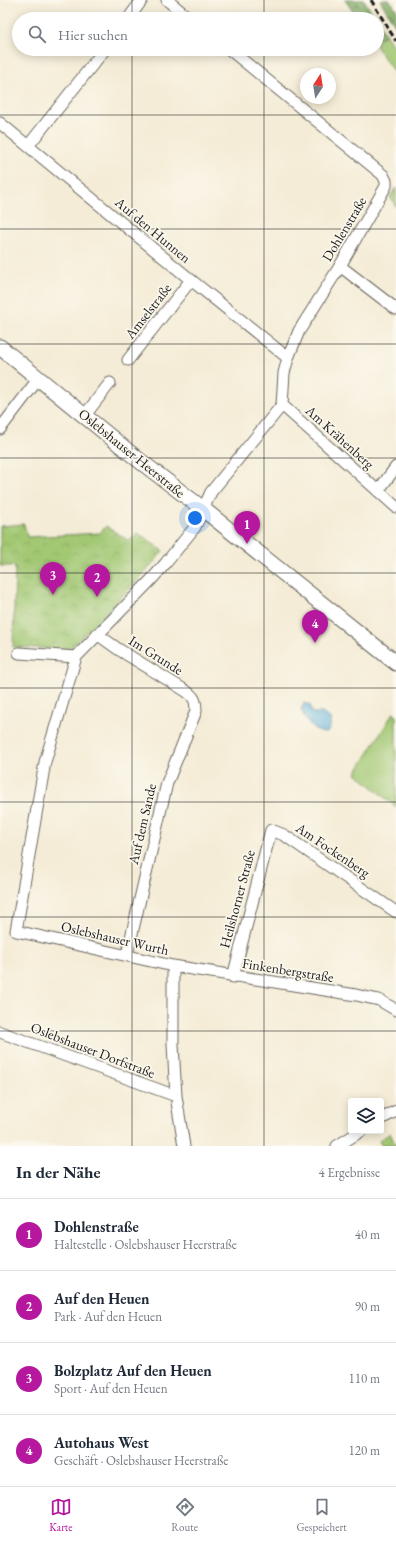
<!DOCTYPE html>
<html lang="de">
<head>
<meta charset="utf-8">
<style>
	:root { --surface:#fff; --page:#f6f6f7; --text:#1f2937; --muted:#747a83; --line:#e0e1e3; --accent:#b5179e }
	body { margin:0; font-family:"EB Garamond",serif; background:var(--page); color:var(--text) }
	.controls { position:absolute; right:12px; bottom:12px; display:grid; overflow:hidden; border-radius:4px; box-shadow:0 2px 10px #0003 }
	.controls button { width:36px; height:36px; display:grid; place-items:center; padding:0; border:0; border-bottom:1px solid var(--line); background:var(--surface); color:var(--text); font:20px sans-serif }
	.compass { position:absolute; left:300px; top:68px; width:36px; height:36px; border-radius:50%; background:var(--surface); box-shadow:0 2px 10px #0003; rotate:12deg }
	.you { position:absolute; left:195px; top:518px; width:14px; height:14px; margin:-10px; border:3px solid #fff; border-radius:50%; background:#1a73e8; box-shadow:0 0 0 6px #1a73e833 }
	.badge { display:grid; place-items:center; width:26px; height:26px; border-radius:50%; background:var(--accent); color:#fff; font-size:13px; font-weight:700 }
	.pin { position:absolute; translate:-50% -33px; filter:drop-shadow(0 1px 2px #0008) }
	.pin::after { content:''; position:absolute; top:21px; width:14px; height:12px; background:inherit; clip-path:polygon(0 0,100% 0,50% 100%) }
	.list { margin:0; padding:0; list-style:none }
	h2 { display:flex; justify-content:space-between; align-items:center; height:52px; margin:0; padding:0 16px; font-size:17px }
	h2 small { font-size:13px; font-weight:400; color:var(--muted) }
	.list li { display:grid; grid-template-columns:26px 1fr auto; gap:12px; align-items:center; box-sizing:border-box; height:72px; padding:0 16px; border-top:1px solid var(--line) }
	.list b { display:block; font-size:15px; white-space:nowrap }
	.list p { margin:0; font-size:13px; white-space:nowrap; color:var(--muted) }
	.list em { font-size:13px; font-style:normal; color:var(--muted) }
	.icon { flex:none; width:22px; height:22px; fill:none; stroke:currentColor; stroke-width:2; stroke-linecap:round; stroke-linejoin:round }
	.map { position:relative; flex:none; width:396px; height:1146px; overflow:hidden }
	.search { position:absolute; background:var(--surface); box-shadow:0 2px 10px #0003; left:12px; right:12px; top:12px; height:44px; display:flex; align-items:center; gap:10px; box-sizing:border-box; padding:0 14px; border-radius:22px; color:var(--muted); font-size:15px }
	.sheet { height:340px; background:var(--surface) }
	nav { display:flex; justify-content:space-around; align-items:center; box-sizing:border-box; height:56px; border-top:1px solid var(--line); background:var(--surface); font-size:11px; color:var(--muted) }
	nav a { display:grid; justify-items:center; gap:2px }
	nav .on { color:var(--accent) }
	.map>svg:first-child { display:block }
	.grass { fill:#a2c873; stroke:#5f7248 }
	.forest { fill:url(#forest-firs); stroke:#4e6440 }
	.park { fill:url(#park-crowns); stroke:#5f7248 }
	.garden { fill:url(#garden-furrows); stroke:#5f7248 }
	.water { fill:#5eafd9; stroke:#3d667a }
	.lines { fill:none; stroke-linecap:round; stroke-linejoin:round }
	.minor-casing { stroke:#68655d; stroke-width:13 }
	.secondary-casing { stroke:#68655d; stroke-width:17 }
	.minor { stroke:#fff; stroke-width:11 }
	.secondary { stroke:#fff; stroke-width:15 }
	.rail { stroke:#1c1c1c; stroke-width:3; stroke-dasharray:6 3; stroke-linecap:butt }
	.grid { fill:none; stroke:#1c1c1c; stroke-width:1; stroke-opacity:0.55 }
	.labels { text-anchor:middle; stroke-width:3.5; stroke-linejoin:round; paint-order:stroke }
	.street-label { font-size:14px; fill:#1c1c1c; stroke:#fbf7ec }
</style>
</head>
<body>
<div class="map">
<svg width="396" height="1146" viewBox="0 0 396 1146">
	<defs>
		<pattern id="forest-firs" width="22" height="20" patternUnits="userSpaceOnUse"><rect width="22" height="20" fill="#81ac65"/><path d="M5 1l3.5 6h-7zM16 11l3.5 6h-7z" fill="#698b52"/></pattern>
		<pattern id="park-crowns" width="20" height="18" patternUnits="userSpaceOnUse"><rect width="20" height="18" fill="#a2c873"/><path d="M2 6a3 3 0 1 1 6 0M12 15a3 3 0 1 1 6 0" fill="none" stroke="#8bab63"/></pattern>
		<pattern id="garden-furrows" width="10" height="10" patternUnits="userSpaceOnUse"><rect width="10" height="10" fill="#a2c873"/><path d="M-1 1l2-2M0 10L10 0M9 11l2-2" fill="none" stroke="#8bab63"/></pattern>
	</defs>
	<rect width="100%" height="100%" fill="#fbf7ec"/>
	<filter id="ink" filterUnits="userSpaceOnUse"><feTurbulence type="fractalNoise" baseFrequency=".025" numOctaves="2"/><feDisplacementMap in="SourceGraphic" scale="8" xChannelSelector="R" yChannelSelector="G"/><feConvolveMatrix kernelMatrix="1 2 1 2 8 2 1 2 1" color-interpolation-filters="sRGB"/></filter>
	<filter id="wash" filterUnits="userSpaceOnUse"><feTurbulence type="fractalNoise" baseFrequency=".012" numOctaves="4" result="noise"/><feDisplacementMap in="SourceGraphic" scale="16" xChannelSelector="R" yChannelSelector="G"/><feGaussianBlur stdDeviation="0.9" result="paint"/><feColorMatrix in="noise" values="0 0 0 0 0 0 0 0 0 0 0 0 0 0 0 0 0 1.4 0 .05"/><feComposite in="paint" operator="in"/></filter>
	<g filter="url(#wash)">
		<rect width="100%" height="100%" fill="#f4ecd6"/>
		<!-- grass -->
		<path class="grass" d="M386,35L396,51V76L377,47V39Z
			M393,713L396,715V807L356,773Z"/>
		<!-- forest -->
		<path class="forest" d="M345,0H364L376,19H358Z
			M380,0H390L396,9V27Z
			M377,20L386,35L377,39Z"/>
		<!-- park -->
		<path class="park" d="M396,187V207L390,197Z
			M24,524L27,537L100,533L106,526L129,541L138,533L163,551L143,575L72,647L65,649L13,647L15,566H0V526Z"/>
		<!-- garden -->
		<path class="garden" d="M390,1133L396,1146H382L379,1141Z"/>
		<!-- water -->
		<path class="water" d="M304,703L310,705L312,713H322L331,719L330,728L327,733C315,734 304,720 301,709Z"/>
	</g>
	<g filter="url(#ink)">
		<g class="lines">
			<!-- minor casing -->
			<g class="minor-casing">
				<path id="minor" d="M167,0L190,19
					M128,19L142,0
					M0,123L191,280L288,358
					M28,146L105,49
					M340,266L396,309
					M128,360L191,280
					M282,405L396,507
					M85,415L110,383
					M0,429L39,378
					M378,491L396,467
					M97,634L118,649L186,691C194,697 196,700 196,711L167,783L127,955
					M19,653L76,657
					M173,966L356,995L379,1000L396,1010
					M233,977L271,830L284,835L396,912
					M0,1032L176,1096
					M381,1119L396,1111
					M184,1146L176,1096L173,1045V966L16,931L45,762L76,657L152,579L165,564L195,527L211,492L282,405L284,373L288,358L299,331L340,266L386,186V181L383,175L229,49
					M337,1146L361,1131"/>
			</g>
			<!-- secondary casing -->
			<g class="secondary-casing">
				<path id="secondary" d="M0,347L140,461L203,509L396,663"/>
			</g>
			<!-- minor -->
			<use href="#minor" class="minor"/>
			<!-- secondary -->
			<use href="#secondary" class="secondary"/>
			<!-- rail -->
			<path class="rail" d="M371,0L396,41"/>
		</g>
	</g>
	<!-- grid -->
	<path class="grid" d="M132,0V19M264,0V19M132,49V1146M264,49V1146M0,115H396M0,229H396M0,344H396M0,458H396M0,573H396M0,688H396M0,802H396M0,917H396M0,1031H396"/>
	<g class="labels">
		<!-- street labels -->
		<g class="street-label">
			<text transform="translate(344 229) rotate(-59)" y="5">Dohlenstraße</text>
			<text transform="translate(153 230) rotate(40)" y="5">Auf den Hunnen</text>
			<text transform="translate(148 311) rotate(-52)" y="5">Amselstraße</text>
			<text transform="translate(340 437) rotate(42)" y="5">Am Krähenberg</text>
			<text transform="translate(132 453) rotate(39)" y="5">Oslebshauser Heerstraße</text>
			<text transform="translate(156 655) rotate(32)" y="5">Im Grunde</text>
			<text transform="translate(142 824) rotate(-77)" y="5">Auf dem Sande</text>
			<text transform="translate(333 850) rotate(34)" y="5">Am Fockenberg</text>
			<text transform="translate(237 899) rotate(-75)" y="5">Heilshorner Straße</text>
			<text transform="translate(115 938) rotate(13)" y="5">Oslebshauser Wurth</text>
			<text transform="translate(288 970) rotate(9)" y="5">Finkenbergstraße</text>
			<text transform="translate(93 1050) rotate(21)" y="5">Oslebshauser Dorfstraße</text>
		</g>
	</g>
</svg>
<div class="controls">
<button><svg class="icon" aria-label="layers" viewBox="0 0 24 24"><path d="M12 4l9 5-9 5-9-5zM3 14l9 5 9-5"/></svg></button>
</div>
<svg class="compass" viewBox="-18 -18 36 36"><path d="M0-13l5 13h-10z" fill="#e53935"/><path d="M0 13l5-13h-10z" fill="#747a83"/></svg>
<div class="you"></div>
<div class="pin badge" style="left:247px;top:544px">1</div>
<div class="pin badge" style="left:97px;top:597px">2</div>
<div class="pin badge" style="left:53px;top:595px">3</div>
<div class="pin badge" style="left:315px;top:643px">4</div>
<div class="search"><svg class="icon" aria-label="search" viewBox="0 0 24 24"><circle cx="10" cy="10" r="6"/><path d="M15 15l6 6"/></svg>Hier suchen</div>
</div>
<section class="sheet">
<h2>In der Nähe<small>4 Ergebnisse</small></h2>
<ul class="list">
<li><span class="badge">1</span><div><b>Dohlenstraße</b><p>Haltestelle · Oslebshauser Heerstraße</p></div><em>40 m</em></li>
<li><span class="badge">2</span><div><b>Auf den Heuen</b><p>Park · Auf den Heuen</p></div><em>90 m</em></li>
<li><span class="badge">3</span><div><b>Bolzplatz Auf den Heuen</b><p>Sport · Auf den Heuen</p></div><em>110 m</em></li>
<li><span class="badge">4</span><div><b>Autohaus West</b><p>Geschäft · Oslebshauser Heerstraße</p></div><em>120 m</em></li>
</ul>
</section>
<nav>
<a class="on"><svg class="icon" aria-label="map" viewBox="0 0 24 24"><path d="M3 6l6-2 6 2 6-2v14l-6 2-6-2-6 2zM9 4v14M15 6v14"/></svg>Karte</a>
<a><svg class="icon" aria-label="directions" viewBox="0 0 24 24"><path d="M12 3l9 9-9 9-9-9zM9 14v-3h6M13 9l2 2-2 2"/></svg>Route</a>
<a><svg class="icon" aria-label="saved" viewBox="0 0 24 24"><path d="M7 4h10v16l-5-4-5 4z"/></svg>Gespeichert</a>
</nav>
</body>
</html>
